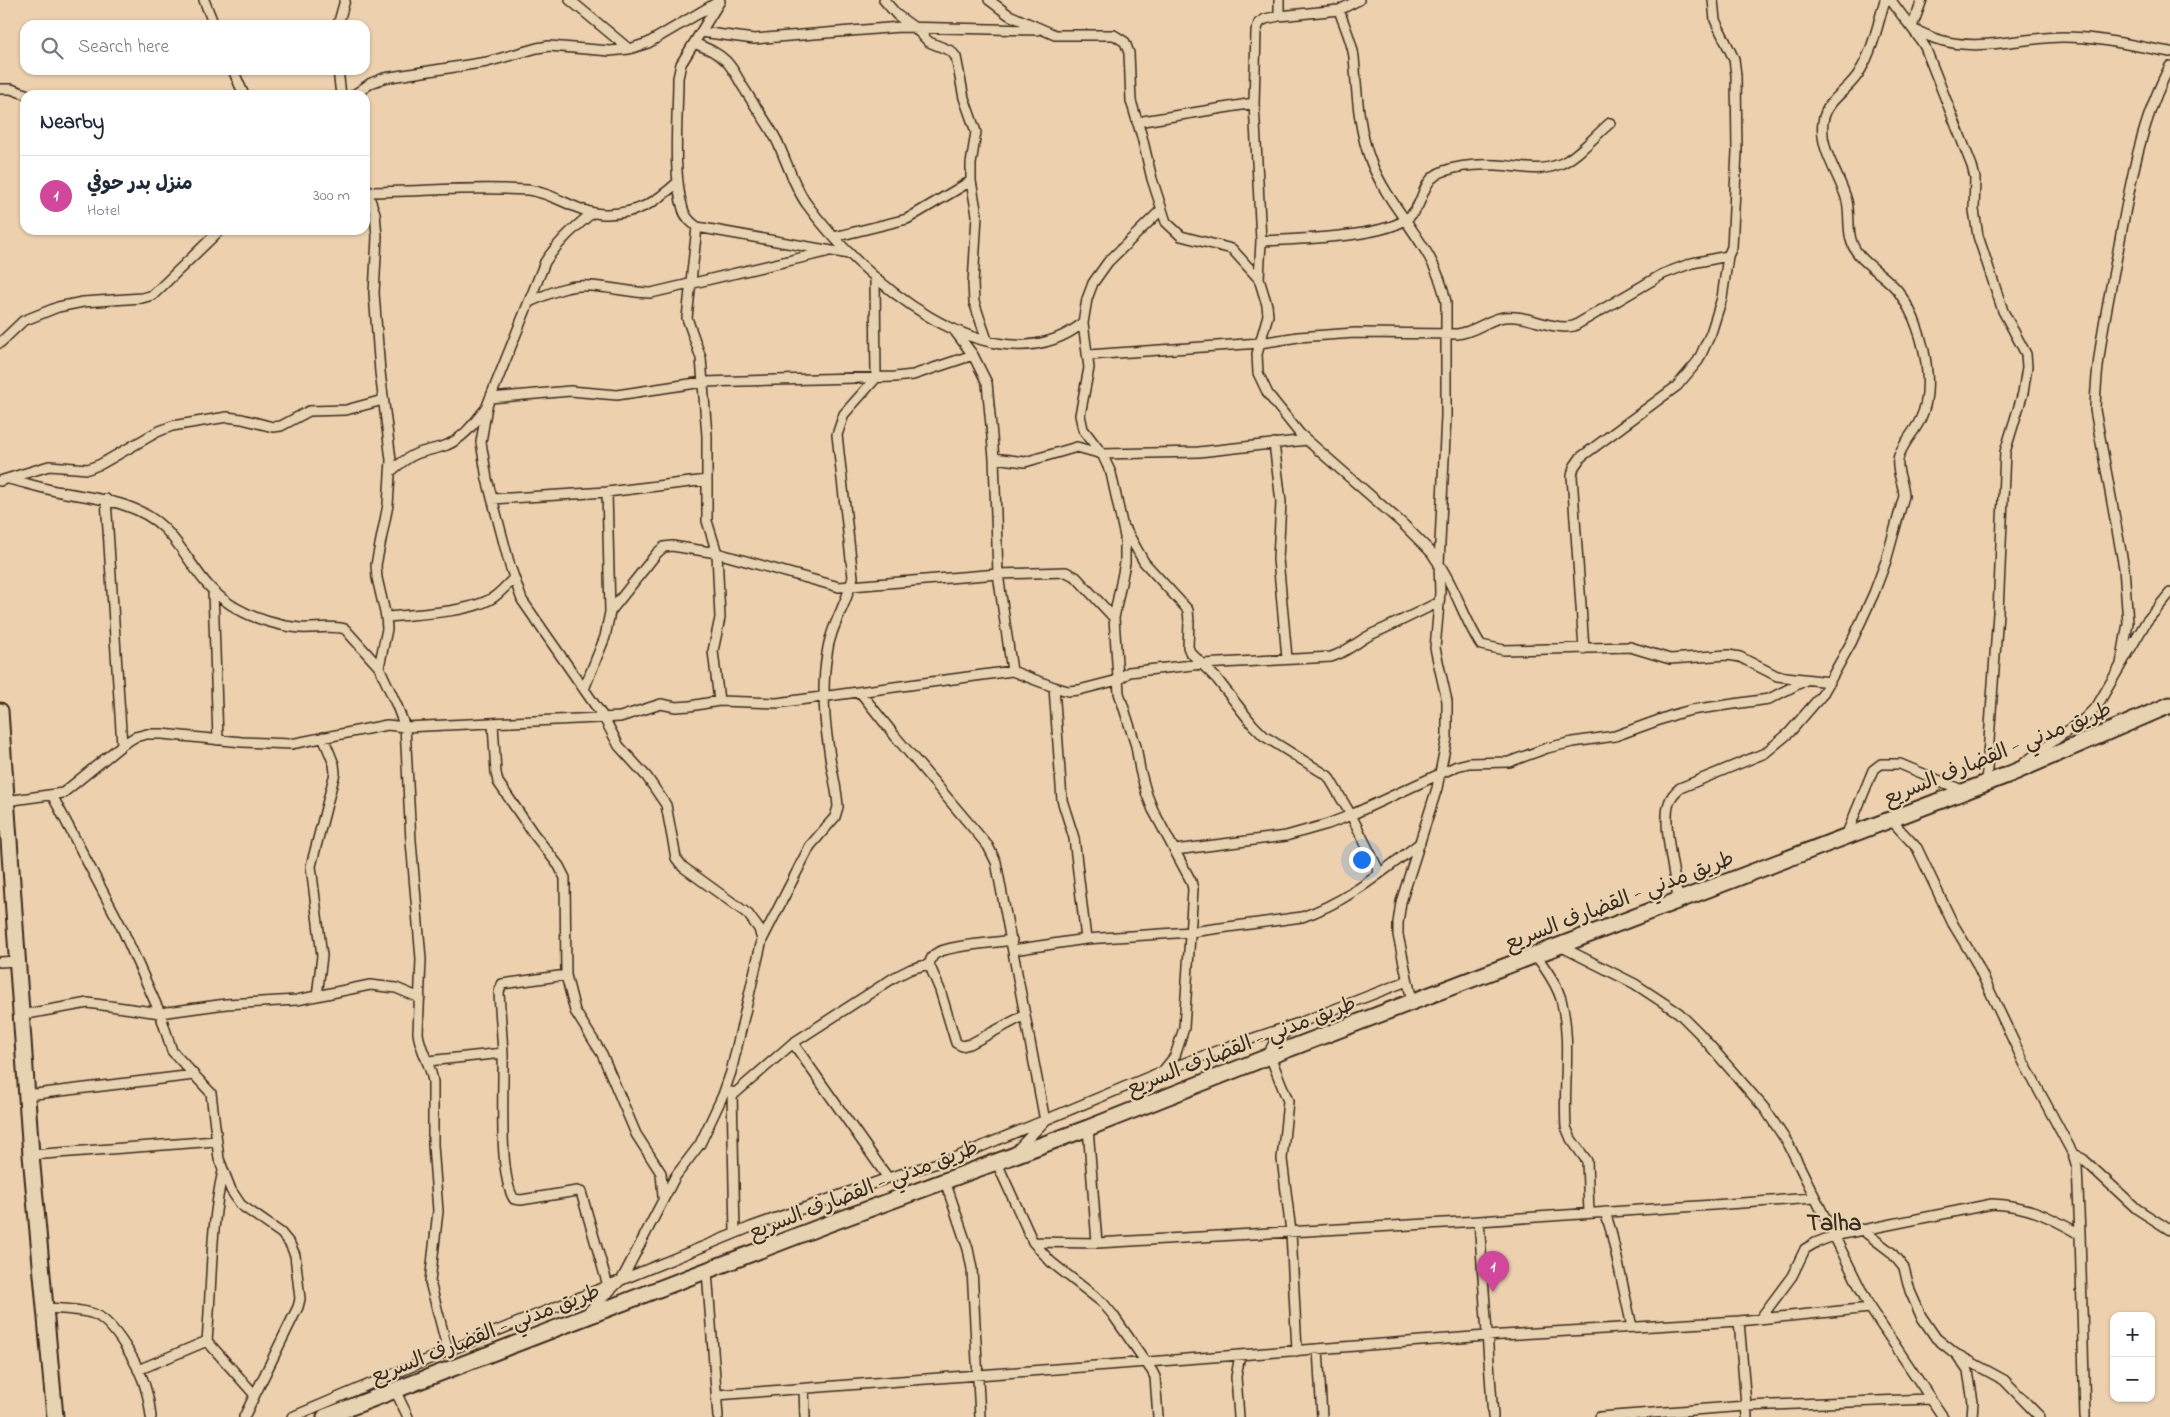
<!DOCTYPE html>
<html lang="en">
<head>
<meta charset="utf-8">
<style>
	:root { --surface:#fff; --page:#f2f2f3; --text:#1f2937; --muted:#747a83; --line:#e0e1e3; --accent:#c8321e }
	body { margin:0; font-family:"Indie Flower","Playpen Sans Arabic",sans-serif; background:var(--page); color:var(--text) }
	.controls { position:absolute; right:15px; bottom:15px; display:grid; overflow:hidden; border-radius:10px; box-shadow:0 1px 4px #0004 }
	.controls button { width:45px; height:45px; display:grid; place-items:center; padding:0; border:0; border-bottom:1px solid var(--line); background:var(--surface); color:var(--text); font:25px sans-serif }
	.you { position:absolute; left:1361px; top:859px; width:18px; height:18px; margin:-12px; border:4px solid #fff; border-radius:50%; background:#1a73e8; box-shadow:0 0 0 8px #1a73e833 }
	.badge { display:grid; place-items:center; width:32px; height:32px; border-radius:50%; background:var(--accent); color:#fff; font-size:16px; font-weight:700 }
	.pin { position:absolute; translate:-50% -41px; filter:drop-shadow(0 1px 2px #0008) }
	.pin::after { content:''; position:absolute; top:26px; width:18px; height:15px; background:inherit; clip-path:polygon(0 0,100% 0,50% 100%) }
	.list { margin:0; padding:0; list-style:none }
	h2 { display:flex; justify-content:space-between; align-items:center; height:65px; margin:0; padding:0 20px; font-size:21px }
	h2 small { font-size:16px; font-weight:400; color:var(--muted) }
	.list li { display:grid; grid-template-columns:32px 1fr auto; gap:15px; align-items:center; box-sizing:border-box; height:80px; padding:0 20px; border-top:1px solid var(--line) }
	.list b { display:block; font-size:19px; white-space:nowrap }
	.list p { margin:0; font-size:16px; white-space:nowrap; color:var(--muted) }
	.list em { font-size:16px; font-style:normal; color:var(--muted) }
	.icon { flex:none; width:28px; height:28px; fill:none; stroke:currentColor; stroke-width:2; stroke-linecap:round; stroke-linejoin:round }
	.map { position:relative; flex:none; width:2170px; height:1417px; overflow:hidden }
	.search { position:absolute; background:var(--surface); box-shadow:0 1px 4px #0004; left:20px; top:20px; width:350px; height:55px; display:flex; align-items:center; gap:12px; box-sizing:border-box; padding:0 18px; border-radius:15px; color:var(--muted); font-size:19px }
	.panel { position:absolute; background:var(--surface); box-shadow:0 1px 4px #0004; left:20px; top:90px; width:350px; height:145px; border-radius:15px }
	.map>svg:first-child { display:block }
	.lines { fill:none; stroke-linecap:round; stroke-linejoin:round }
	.street-casing { stroke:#3b2a1e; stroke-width:12 }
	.highway-casing { stroke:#3b2a1e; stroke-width:19 }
	.street { stroke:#e7d3b1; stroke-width:9 }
	.highway { stroke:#e7d3b1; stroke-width:15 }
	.labels { text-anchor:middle; stroke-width:4.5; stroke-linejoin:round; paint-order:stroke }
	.street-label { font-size:21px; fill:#3b2a1e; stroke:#e7d3b1 }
	.quarter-label { font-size:24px; font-weight:bold; fill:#3b2a1e; stroke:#e7d3b1 }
</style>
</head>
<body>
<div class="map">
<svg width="2170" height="1417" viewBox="0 0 2170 1417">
	<rect width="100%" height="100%" fill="#edd1af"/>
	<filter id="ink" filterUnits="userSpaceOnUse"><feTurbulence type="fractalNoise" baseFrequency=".02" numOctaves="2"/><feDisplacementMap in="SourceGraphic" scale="10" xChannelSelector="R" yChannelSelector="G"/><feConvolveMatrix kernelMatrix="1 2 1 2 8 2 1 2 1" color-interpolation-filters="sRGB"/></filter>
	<g filter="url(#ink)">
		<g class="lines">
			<!-- street casing -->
			<g class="street-casing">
				<path id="street" d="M204,0L214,25
					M570,0L629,49
					M884,0L897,15L915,28L929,42L951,51L956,57L964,98L976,132L971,164V181L977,215L973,284L974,302L987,340
					M989,0L1009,15L1055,35H1114L1125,42L1129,53L1131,101L1142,137L1152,179L1166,222L1181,236L1232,249L1259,279
					M1359,0L1339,10L1279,16L1265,19L1259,23L1256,32L1254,103L1261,241L1259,279L1267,305L1268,315L1257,354L1258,373L1268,394L1300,434L1403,524L1431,552L1439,564L1440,593L1435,648L1447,701V738L1437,788L1401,902L1398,923V935L1412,1001
					M1891,0C1902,17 1915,30 1925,47L1972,166L1975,178L1974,210L1978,236L2003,311L2026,354L2027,367L2023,393L2005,452L1998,613L1986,783
					M720,1L681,64L678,78C678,116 672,174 683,209C685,217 691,222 697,227L849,254
					M1339,10C1344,25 1352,41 1354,57C1357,93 1358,128 1371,162C1392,214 1435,245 1446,302V416L1439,564C1456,589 1464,619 1481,645L1504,650L1630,647L1670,659L1728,655L1740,657L1777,676L1830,682
					M1279,16V0
					M338,25L345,0
					M1912,27L1922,0
					M1915,30C1924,34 1932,38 1940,40C1980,52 2023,37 2063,37C2099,37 2135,46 2170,52
					M701,32L754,39L900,27L1037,30
					M694,43C706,48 717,52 726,61C734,69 739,81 745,90C755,107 768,123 777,141C787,162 793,184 806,203C858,275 992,395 1083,323
					M233,70L244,95
					M338,70L341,95
					M0,89H11L28,95
					M354,95L371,83L384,78L487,62L537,48L549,46L610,51L629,49L648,43L718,2
					M1137,122L1254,103
					M365,186L375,213L377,237L374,293L380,372L391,460L388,505L376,565L377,578L386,617L387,629L379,667L397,706L405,727L411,841L421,959L418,1033C420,1050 431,1065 433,1082V1145L438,1211L430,1282L448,1351
					M365,192C419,192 474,186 528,190C556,193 579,215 607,214C639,213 655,203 678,182
					M1162,209L1108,262L1093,283L1087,299L1083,323L1089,368L1080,415L1083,429L1102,454L1111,473L1125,537V563L1114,618L1119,693L1136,746L1140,770L1147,795L1153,810L1191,881L1193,889L1184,1028L1175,1056L1163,1071
					M592,213C574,228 558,242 545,262L487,406L481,442L487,479L510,566L522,600L604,718L619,746L647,777L666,805L676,858L683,867L748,914L759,929L762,940
					M697,227L687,318L701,358L707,436V521L717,553L720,618L713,651L719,701
					M834,237L907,219L971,181
					M1261,241C1294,239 1386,238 1409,217C1426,203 1419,180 1444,171C1460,165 1480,164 1497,165C1519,166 1538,173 1560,164C1576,158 1596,135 1610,123
					M529,302C541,297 553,291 566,288C591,281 625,293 651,293L826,252
					M954,330L973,355L987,383L994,458L998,574L1012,671
					M0,343L23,321L58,307L83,302L142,298L153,295L220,230
					M1088,355L1260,343L1298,337L1355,333L1457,334C1476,332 1488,319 1504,317C1528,314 1551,331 1574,326L1663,274L1692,263L1728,256L1732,247L1737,152L1736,75L1734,59L1715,20L1713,0
					M490,398L570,391L617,395L703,382L895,377L913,375L973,355
					M1274,443L1281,502L1278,559L1287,658
					M994,458L1025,462L1077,447L1102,454L1199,452L1307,440
					M390,472C398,465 406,458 416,454C426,450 437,449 447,445C465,437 475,422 487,407
					M9,479C26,483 44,489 61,492C96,499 136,501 164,528C192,556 199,588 238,609C255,619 280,626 300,628C315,629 330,625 345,629L379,667
					M0,481L49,466L88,469L101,464L157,432L172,426L227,417L242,419L273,427L281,426L309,411L346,410L383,400
					M106,499L122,745
					M492,499L607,492L707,480
					M1126,530L1144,562L1188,610L1189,622L1188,647L1190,652L1217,679L1253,725L1264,736L1328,776L1351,815L1380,873
					M213,591L218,740
					M610,612L657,553L664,547L672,546L717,553L839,587L998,574L1066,572L1076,577L1114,618
					M386,617C415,614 471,613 494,597C501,592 508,584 514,578
					M1584,649L1572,476L1574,467L1581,457L1677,386L1698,361L1711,333L1722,298L1728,256
					M2121,664L2128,623L2124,568L2095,410C2096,358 2107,307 2117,256C2129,192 2139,124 2170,66
					M1054,687L1062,800L1074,838L1086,939
					M584,689L605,637L610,612L607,492
					M860,692L895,736L988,846L996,862L1045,1121L1015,1152
					M493,724L496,773L498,782L533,833L559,866L565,878L566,975L575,1011L602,1054L636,1134L661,1173L663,1197
					M2024,763L2085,718L2097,706L2146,622L2170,593
					M52,795L121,926L160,1013L172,1051L211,1093L219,1159L231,1190L241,1205L281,1233L290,1244L295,1255L300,1299L298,1307L244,1417
					M6,801L63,793L122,745L135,737L147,734H162L242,742L291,744L387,725L405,727L620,717L661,704L676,707L690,706L719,701L777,703L1012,671L1054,687L1068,691L1079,690L1118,680L1129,672L1202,664L1331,657C1347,652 1358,641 1372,634C1395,624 1417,613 1439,602
					M1890,819L1917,848L1953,924L1976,962L2024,1063L2073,1154L2077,1167L2080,1234L2085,1417
					M1846,836L1873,770L1881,764H1900L1964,791
					M1175,850L1286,836L1328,824L1351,815L1457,766L1469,763L1509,762L1547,748L1573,742L1615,736L1673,715L1691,710L1769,699L1806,680
					M1678,899C1675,876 1662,823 1669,803C1671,796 1675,792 1680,788L1765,753L1789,733L1822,695L1852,641L1874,593L1886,561L1904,496C1904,483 1896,473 1898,459C1901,445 1914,433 1920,420C1933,394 1927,354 1917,327C1913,315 1905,301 1898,291C1887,277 1870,268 1859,255C1845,239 1851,220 1847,201C1840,175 1819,150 1823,122C1826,99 1850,90 1860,71C1873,50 1878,23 1885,0
					M1012,940C994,943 947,945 935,954C931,957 931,960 929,964L940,990L956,1043L962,1046L970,1044L1025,1015
					M1560,946L1635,984L1679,1013L1699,1033L1765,1109L1789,1145L1870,1308L1943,1417
					M1013,950L1086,939L1191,932L1302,917C1347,902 1383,871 1420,843
					M1536,955C1545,969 1556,982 1561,999C1572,1041 1563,1085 1566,1127L1571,1139L1587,1161L1589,1213
					M0,962L17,961
					M566,975L502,984L499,992C500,1012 502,1033 503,1054C504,1086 498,1176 514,1199L521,1200L577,1191L581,1192L608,1286
					M317,996L322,956L311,866L335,773L334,764L323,737
					M21,1015L88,1003L160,1013L226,1004L297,1000L370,985L396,988L420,998
					M1293,1027C1283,1035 1269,1042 1270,1056L1288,1101L1282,1159L1291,1232L1297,1351
					M793,1043L888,1178
					M428,1061L503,1053
					M732,1092L735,1233
					M27,1095L194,1075
					M732,1096L793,1043L895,977L911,969L929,964
					M1088,1128L1097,1243
					M2073,1154L2083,1159L2137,1209L2170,1230
					M31,1155L216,1141
					M996,1161L1033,1242L1051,1262L1103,1303L1113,1315L1152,1371L1155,1377L1158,1417
					M223,1171C210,1227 212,1285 207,1341L254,1394
					M945,1181L968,1249L972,1269L980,1417
					M1605,1212L1611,1231L1632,1327
					M1479,1221L1493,1417
					M1861,1229L1891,1252L1904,1268L1910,1291L1921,1316L1936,1338L1957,1355L1968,1371L1973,1402L1972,1417
					M1033,1242L1097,1243L1479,1221L1814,1198
					M707,1271L718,1417
					M45,1308C60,1309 77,1309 91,1313C113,1318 141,1369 146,1390C149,1399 150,1408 151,1417
					M587,1313L622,1279L675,1177L700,1144L723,1095L731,1072L762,940L810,846L835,817L838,807C837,787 831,769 829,750C824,719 822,684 827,654C830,627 847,604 853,577L837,435L844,414L876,378L875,279
					M1760,1319L1792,1276L1805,1249L1815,1243L1833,1236L1992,1204C2030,1206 2048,1216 2080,1234
					M1739,1321L1747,1417
					M1318,1349L1322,1417
					M1958,1355L2004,1380L2040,1417
					M138,1370L207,1341
					M804,1389L805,1417
					M395,1390L408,1417
					M717,1395L1486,1336L1739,1321L1870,1308
					M292,1417L448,1351L751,1227L888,1178L954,1158L1163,1071L1227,1047L1299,1023L1407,981
					M1239,1417L1236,1377L1240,1355
					M1600,1417L1746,1406L1929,1399"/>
			</g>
			<!-- highway casing -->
			<g class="highway-casing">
				<path id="highway" d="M0,711L31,1155L55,1417
					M325,1417L828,1224L1088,1128L1270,1056L2010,774L2170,705"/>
			</g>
			<!-- street -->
			<use href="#street" class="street"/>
			<!-- highway -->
			<use href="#highway" class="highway"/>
		</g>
	</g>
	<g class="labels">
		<!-- street labels -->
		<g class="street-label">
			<text transform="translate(1997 753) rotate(-22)" y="7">طريق مدني - القضارف السريع</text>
			<text transform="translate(1619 900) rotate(-21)" y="7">طريق مدني - القضارف السريع</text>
			<text transform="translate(1241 1045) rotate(-21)" y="7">طريق مدني - القضارف السريع</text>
			<text transform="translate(863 1189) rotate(-21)" y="7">طريق مدني - القضارف السريع</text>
			<text transform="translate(485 1333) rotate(-21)" y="7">طريق مدني - القضارف السريع</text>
		</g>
		<!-- quarter labels -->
		<g class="quarter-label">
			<text x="1834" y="1230">Talha</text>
		</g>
	</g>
</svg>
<div class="controls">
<button>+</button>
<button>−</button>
</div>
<div class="you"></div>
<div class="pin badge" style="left:1493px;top:1292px;background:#d1479c">1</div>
<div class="search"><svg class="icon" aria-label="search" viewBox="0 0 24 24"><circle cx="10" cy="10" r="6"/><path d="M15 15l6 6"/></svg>Search here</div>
<section class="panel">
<h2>Nearby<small></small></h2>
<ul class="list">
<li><span class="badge" style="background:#d1479c">1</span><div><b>منزل بدر حوفي</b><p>Hotel</p></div><em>300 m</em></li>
</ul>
</section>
</div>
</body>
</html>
